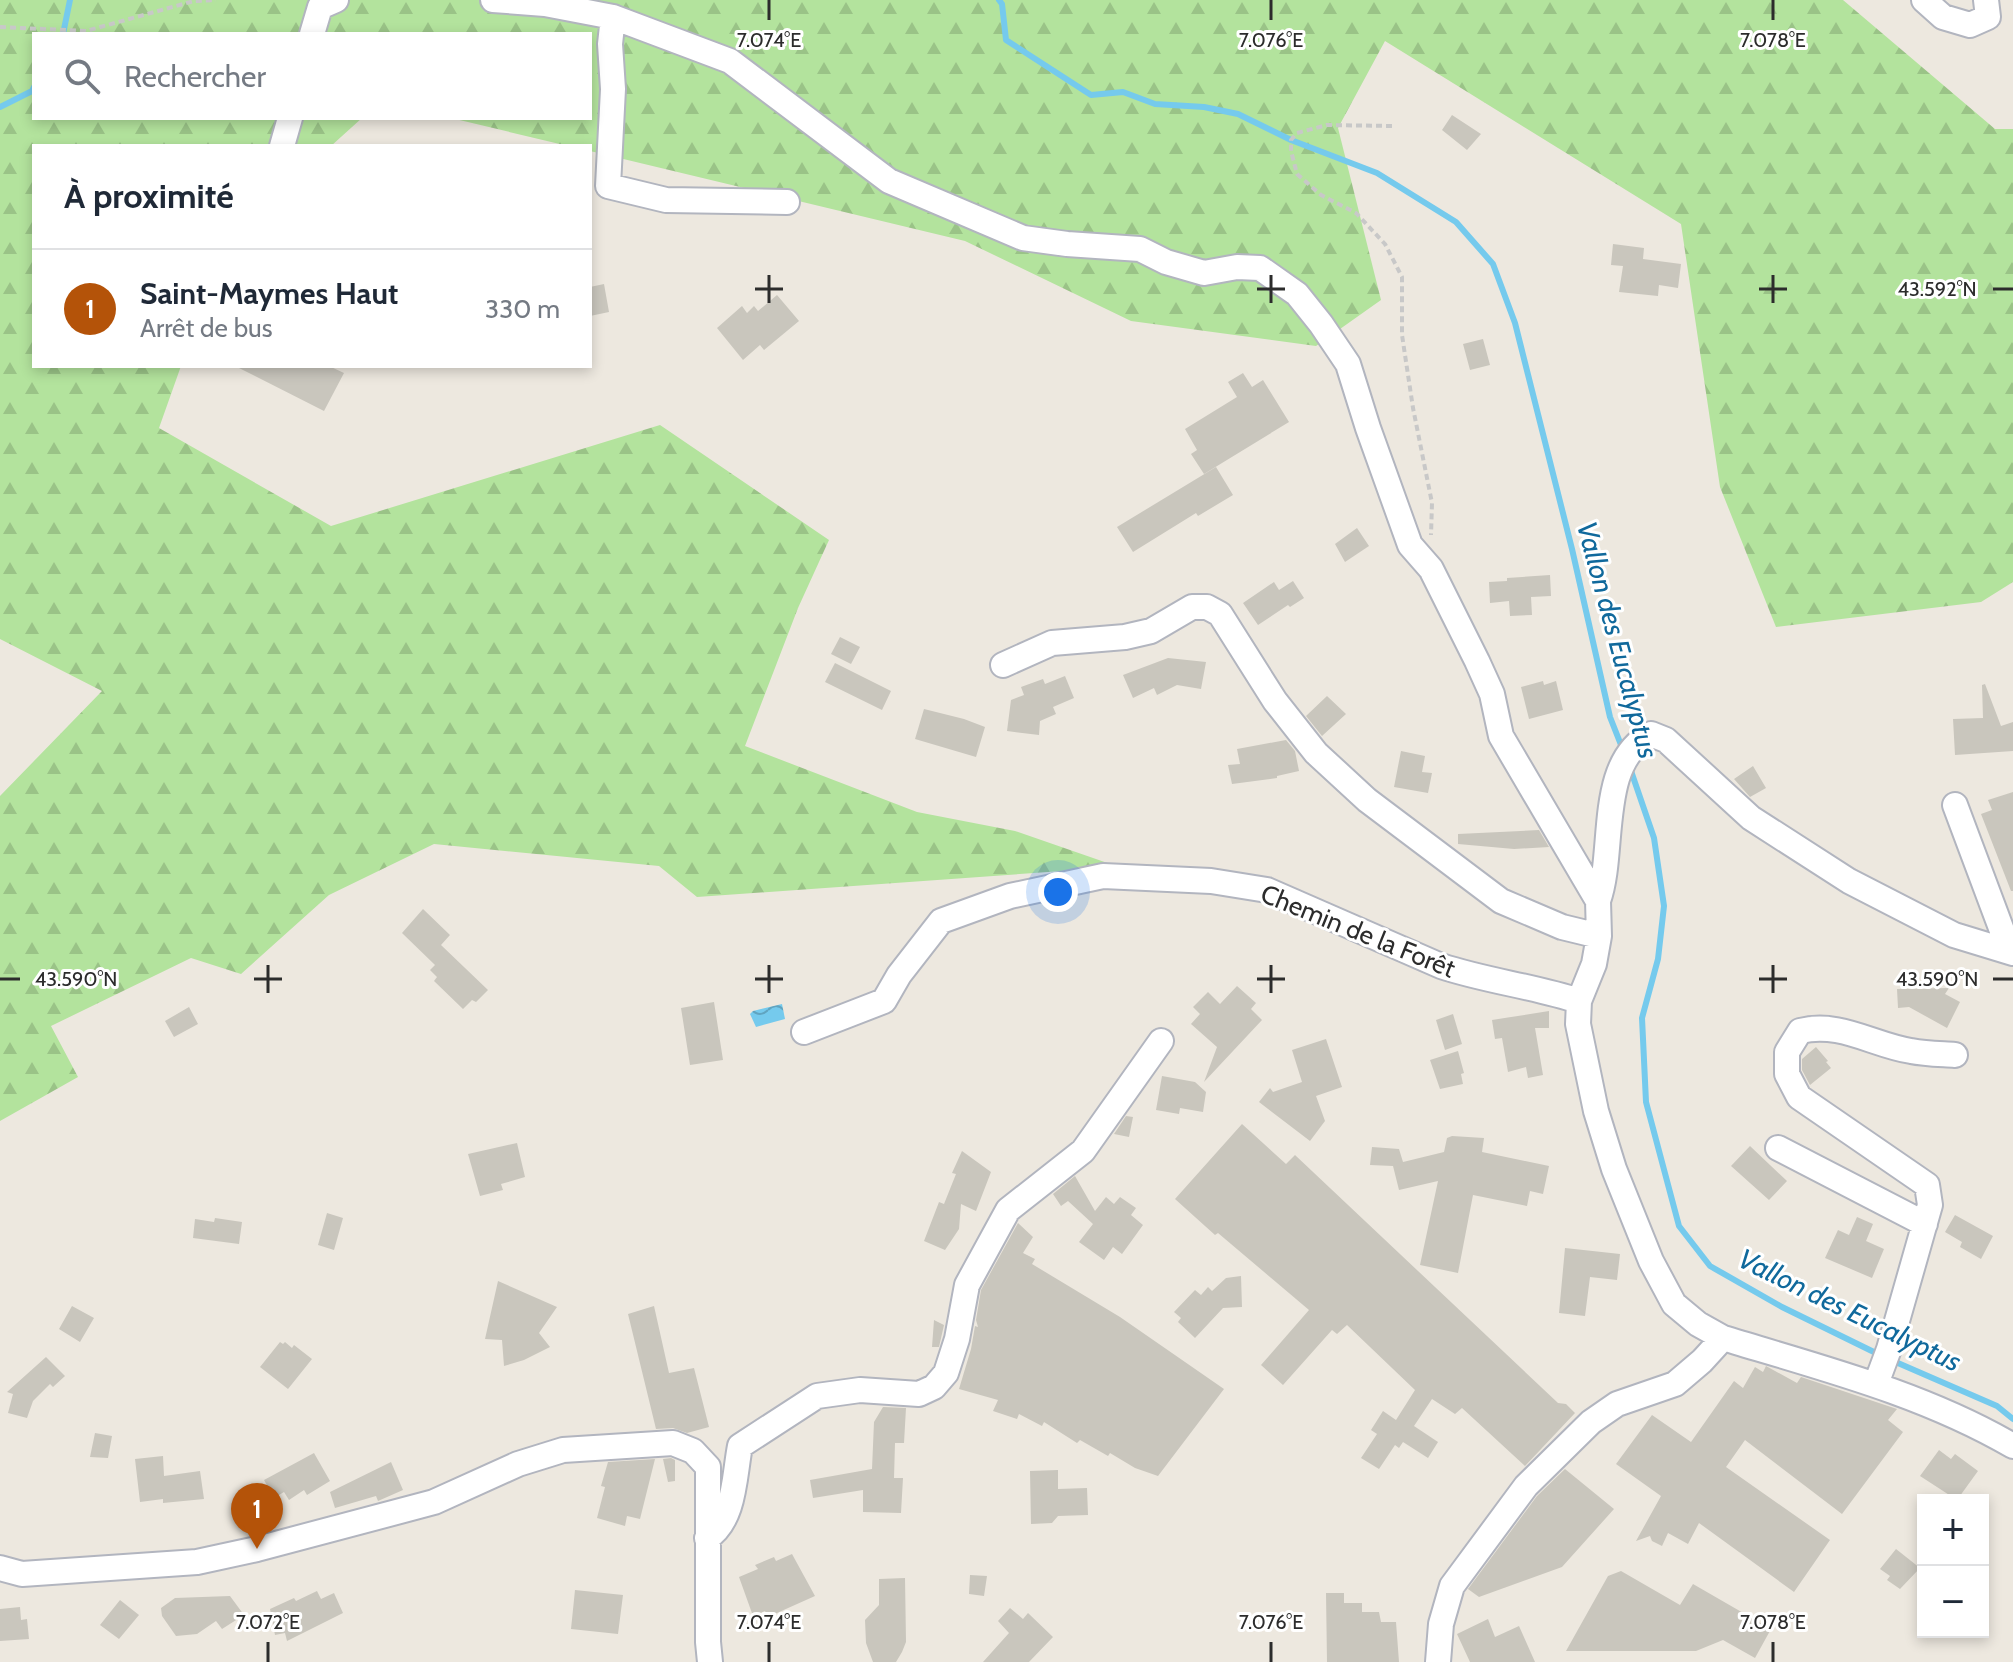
<!DOCTYPE html>
<html lang="fr">
<head>
<meta charset="utf-8">
<style>
	:root { --surface:#fff; --page:#f2f2f3; --text:#1f2937; --muted:#747a83; --line:#e0e1e3; --accent:#b45309 }
	body { margin:0; font-family:Cabin,sans-serif; background:var(--page); color:var(--text) }
	.controls { position:absolute; right:24px; bottom:24px; display:grid; overflow:hidden; border-radius:0px; box-shadow:0 4px 12px #0003 }
	.controls button { width:72px; height:72px; display:grid; place-items:center; padding:0; border:0; border-bottom:2px solid var(--line); background:var(--surface); color:var(--text); font:40px sans-serif }
	.you { position:absolute; left:1058px; top:892px; width:28px; height:28px; margin:-20px; border:6px solid #fff; border-radius:50%; background:#1a73e8; box-shadow:0 0 0 12px #1a73e833 }
	.badge { display:grid; place-items:center; width:52px; height:52px; border-radius:50%; background:var(--accent); color:#fff; font-size:26px; font-weight:700 }
	.pin { position:absolute; translate:-50% -66px; filter:drop-shadow(0 2px 4px #0008) }
	.pin::after { content:''; position:absolute; top:42px; width:28px; height:24px; background:inherit; clip-path:polygon(0 0,100% 0,50% 100%) }
	.list { margin:0; padding:0; list-style:none }
	h2 { display:flex; justify-content:space-between; align-items:center; height:104px; margin:0; padding:0 32px; font-size:34px }
	h2 small { font-size:26px; font-weight:400; color:var(--muted) }
	.list li { display:grid; grid-template-columns:52px 1fr auto; gap:24px; align-items:center; box-sizing:border-box; height:120px; padding:0 32px; border-top:2px solid var(--line) }
	.list b { display:block; font-size:30px; white-space:nowrap }
	.list p { margin:0; font-size:26px; white-space:nowrap; color:var(--muted) }
	.list em { font-size:26px; font-style:normal; color:var(--muted) }
	.icon { flex:none; width:44px; height:44px; fill:none; stroke:currentColor; stroke-width:2; stroke-linecap:round; stroke-linejoin:round }
	.map { position:relative; flex:none; width:2013px; height:1662px; overflow:hidden }
	.search { position:absolute; background:var(--surface); box-shadow:0 4px 12px #0003; left:32px; top:32px; width:560px; height:88px; display:flex; align-items:center; gap:20px; box-sizing:border-box; padding:0 28px; border-radius:0px; color:var(--muted); font-size:30px }
	.panel { position:absolute; background:var(--surface); box-shadow:0 4px 12px #0003; left:32px; top:144px; width:560px; height:224px; border-radius:0px }
	.map>svg:first-child { display:block }
	.forest { fill:url(#forest-firs) }
	.water { fill:url(#water-waves) }
	.lines { fill:none; stroke-linecap:round; stroke-linejoin:round }
	.stream { stroke:#75caed; stroke-width:6 }
	.building { fill:#c9c6bd }
	.minor-casing { stroke:#b2b5bf; stroke-width:28 }
	.path { stroke:#c8c8c8; stroke-width:4; stroke-dasharray:6 4; stroke-linecap:butt }
	.minor { stroke:#fff; stroke-width:24 }
	.ticks { fill:none; stroke:#2c2c2c; stroke-width:3 }
	.labels { text-anchor:middle; stroke-width:6; stroke-linejoin:round; paint-order:stroke }
	.street-label { font-size:26px; fill:#2c2c2c; stroke:#fff }
	.water-label { font-size:28px; font-style:italic; fill:#10699c; stroke:#fff }
	.ticks-label { font-size:20px; text-anchor:middle; fill:#2c2c2c; stroke:#fff; stroke-width:6; stroke-linejoin:round; paint-order:stroke }
</style>
</head>
<body>
<div class="map">
<svg width="2013" height="1662" viewBox="0 0 2013 1662">
	<defs>
		<pattern id="forest-firs" width="22" height="20" patternUnits="userSpaceOnUse" patternTransform="scale(2)"><rect width="22" height="20" fill="#b3e39d"/><path d="M5 1l3.5 6h-7zM16 11l3.5 6h-7z" fill="#9ac387"/></pattern>
		<pattern id="water-waves" width="16" height="10" patternUnits="userSpaceOnUse" patternTransform="scale(2)"><rect width="16" height="10" fill="#75caed"/><path d="M0 5q4-4 8 0t8 0" fill="none" stroke="#60a4c0"/></pattern>
	</defs>
	<rect width="100%" height="100%" fill="#ede8df"/>
	<!-- forest -->
	<path class="forest" d="M0,0H1843L1995,129H2013V582L1981,602L1776,627L1720,487L1681,224L1385,41L1338,128L1381,300L1316,346L1131,321L965,241L590,151V146H568L451,118H590V34H34V118H362L331,146H34V366H181L159,428L331,526L660,425L829,540L798,608L745,746L917,812L1015,831L1119,867L697,897L659,866L434,844L329,895L241,974L191,958L51,1026L78,1077L0,1121V796L102,691L0,639Z"/>
	<!-- water -->
	<path class="water" d="M782,1004L785,1019L756,1027L750,1014L753,1011Z"/>
	<g class="lines">
		<!-- stream -->
		<path class="stream" d="M999,0L1002,4L1006,40L1091,95L1123,92L1155,104L1204,107L1238,114L1291,140L1377,173L1456,222L1493,264L1515,323L1572,549L1610,717L1623,750
			M63,34L70,0
			M0,107L32,91L34,87
			M1630,768L1654,838L1664,906L1658,959L1642,1018L1646,1102L1679,1226L1710,1266L1782,1307L1880,1355
			M1891,1360L1997,1406L2013,1419"/>
	</g>
	<!-- building -->
	<path class="building" d="M1452,115L1481,134L1467,150L1442,130Z
		M1613,244L1644,248L1643,259L1681,264L1678,288L1659,285L1658,296L1619,292L1623,266L1611,265Z
		M604,284L609,312L590,316V287Z
		M777,295L799,321L764,350L760,345L743,360L717,328L742,306L747,313L754,306L758,311Z
		M1483,339L1490,365L1470,370L1463,344Z
		M235,366H329L344,373L324,411Z
		M1243,373L1252,387L1263,380L1289,422L1204,474L1191,454L1197,450L1185,429L1237,397L1228,382Z
		M1216,467L1233,495L1198,516L1196,513L1133,552L1117,527Z
		M1357,528L1369,546L1345,562L1335,544Z
		M1550,575L1551,596L1531,597L1532,615L1510,616L1509,601L1490,603L1489,582L1507,581V578Z
		M1293,581L1304,598L1290,607L1288,605L1258,625L1243,603L1274,582L1279,590Z
		M840,637L860,647L851,664L831,654Z
		M1168,658L1206,662L1201,689L1177,685L1157,695L1154,688L1133,698L1123,675Z
		M835,663L891,691L882,710L825,682Z
		M1065,676L1074,698L1053,707L1056,714L1040,721L1039,735L1007,731L1011,700L1024,695L1021,687L1043,679L1045,684Z
		M1543,681L1544,685L1556,681L1563,710L1529,719L1521,687Z
		M1985,684L2001,726L2013,722V751L1955,755L1953,719L1983,718L1982,685Z
		M1327,696L1346,714L1322,736L1306,716Z
		M924,709L964,719L985,727L976,757L915,739Z
		M1286,740L1295,751L1299,771L1277,776V778L1232,784L1228,765L1240,764L1237,749Z
		M1401,751L1425,756L1422,772L1432,773L1428,793L1394,787Z
		M1753,766L1766,788L1750,797L1734,779Z
		M2013,792V891H2011L1981,814L1992,810L1988,800Z
		M1539,830L1549,847L1514,849L1458,844V834Z
		M423,909L450,935L441,945L488,990L476,1002L472,1000L463,1009L434,981L437,977L430,970L435,965L402,933Z
		M1237,986L1256,1003L1251,1009L1262,1020L1204,1082L1217,1047L1191,1024L1200,1014L1193,1007L1208,992L1220,1004Z
		M1949,988L1945,994L1960,1002L1947,1028L1909,1007L1898,1008L1897,989Z
		M714,1002L723,1060L690,1065L681,1008Z
		M189,1007L198,1024L174,1037L165,1021Z
		M1549,1011V1028H1535L1543,1075L1528,1078L1526,1067L1508,1072L1502,1038L1495,1039L1492,1020Z
		M1453,1014L1462,1044L1445,1050L1436,1020Z
		M1326,1039L1342,1087L1316,1096L1325,1121L1310,1141L1259,1102L1270,1088L1273,1092L1302,1082L1292,1050Z
		M1816,1047L1828,1061L1826,1062L1831,1068L1810,1085L1802,1070V1059Z
		M1458,1051L1464,1073L1461,1074L1463,1084L1440,1089L1430,1060Z
		M1162,1076L1195,1082L1206,1092L1203,1112L1180,1108L1179,1114L1156,1110Z
		M1126,1116L1133,1117L1129,1137L1114,1134Z
		M1242,1124L1286,1164L1295,1155L1558,1403L1566,1404L1575,1413L1525,1466L1462,1408L1455,1414L1432,1399L1414,1426L1438,1442L1428,1458L1403,1442L1399,1448L1395,1445L1379,1469L1361,1458L1377,1434L1371,1430L1383,1411L1396,1420L1415,1390L1347,1325L1337,1334L1332,1330L1283,1385L1261,1365L1309,1310L1218,1233L1215,1235L1175,1199Z
		M1452,1136L1484,1138L1482,1152L1549,1166L1543,1194L1530,1191L1527,1206L1473,1195L1458,1273L1420,1265L1438,1181L1399,1190L1393,1166L1370,1165L1372,1147L1399,1149L1403,1162L1444,1152L1447,1138Z
		M517,1143L525,1177L501,1184L503,1190L480,1196L468,1154Z
		M1750,1146L1787,1181L1769,1200L1731,1166Z
		M962,1151L991,1172L976,1211L961,1204L959,1229L945,1250L924,1241L939,1202L944,1204L956,1174L952,1173Z
		M1075,1176L1095,1211L1106,1197L1114,1204L1120,1197L1136,1208L1131,1215L1143,1225L1122,1254L1113,1247L1104,1260L1079,1242L1093,1224L1068,1201L1061,1206L1053,1194Z
		M327,1213L343,1218L334,1250L318,1245Z
		M1955,1215L1993,1236L1981,1259L1960,1247L1962,1242L1945,1232Z
		M1857,1217L1873,1224L1866,1241L1884,1249L1872,1278L1825,1258L1838,1230L1849,1235Z
		M215,1218L242,1222L239,1244L193,1238L195,1219L214,1222Z
		M1018,1223L1033,1237L1023,1253L1035,1259L1032,1264L1120,1317L1224,1389L1158,1476L1135,1468L1110,1453L1108,1456L1080,1440L1077,1443L1044,1422L1042,1426L1019,1414L1017,1419L993,1411L998,1400L959,1389L971,1349L975,1326L978,1327L976,1320L981,1290Z
		M1565,1248L1620,1254L1617,1280L1590,1277L1585,1316L1559,1313Z
		M1241,1276L1242,1307L1223,1308L1195,1338L1178,1322L1181,1318L1174,1312L1195,1290L1201,1295L1208,1287L1212,1291L1226,1278Z
		M498,1281L557,1307L539,1333L550,1347L524,1360L504,1366L502,1340L485,1339Z
		M72,1306L94,1318L80,1342L59,1329Z
		M654,1306L669,1373L694,1368L709,1427L687,1433L673,1428L656,1429L628,1314Z
		M934,1320L944,1325L939,1347H932Z
		M280,1342L283,1344L285,1342L292,1348L294,1345L312,1359L288,1389L260,1367Z
		M46,1357L65,1376L53,1387L50,1384L33,1401L27,1418L8,1413L13,1394L7,1392Z
		M1766,1366L1797,1383L1801,1377L1897,1409L1888,1420L1903,1432L1842,1514L1745,1440L1726,1467L1830,1540L1794,1592L1699,1523L1688,1544L1668,1533L1662,1546L1652,1541L1650,1536L1636,1541L1661,1496L1616,1464L1652,1415L1691,1442L1734,1381L1743,1388L1755,1367L1763,1372Z
		M883,1407L906,1408L904,1443H895L894,1478H903L901,1513L863,1512V1490L813,1498L810,1480L872,1469L874,1422Z
		M95,1433L112,1436L108,1458L90,1457Z
		M1939,1450L1951,1459L1955,1454L1978,1471L1957,1500L1920,1476Z
		M314,1453L330,1481L307,1495L304,1490L289,1500L284,1492L274,1498L264,1480Z
		M163,1456L164,1476L200,1471L204,1499L163,1503V1499L140,1502L135,1459Z
		M671,1458L675,1460V1481L668,1482L663,1459Z
		M655,1459L640,1519L627,1516L625,1526L597,1518L605,1487L601,1486L608,1462Z
		M391,1462L403,1490L378,1501L376,1496L335,1508L330,1492Z
		M1565,1469L1614,1509L1562,1567L1479,1597L1468,1589L1537,1496Z
		M1058,1470V1489L1087,1488L1088,1515L1058,1516L1052,1523L1031,1524L1030,1471Z
		M1896,1549L1920,1568L1900,1589L1887,1580L1890,1576L1880,1569Z
		M792,1554L815,1596L768,1617L765,1611L753,1616L739,1577L758,1569L755,1565L774,1557L776,1561Z
		M1621,1571L1680,1605L1693,1584L1771,1629L1755,1658L1723,1640L1696,1651H1566L1608,1576Z
		M970,1575L987,1576L984,1596L969,1594Z
		M905,1578L906,1642L902,1652L896,1662H873L866,1643L865,1620L879,1605V1579Z
		M575,1590L623,1595L618,1634L571,1629Z
		M317,1591L321,1599L334,1593L343,1613L287,1641L285,1633L275,1635L270,1609L294,1598L296,1601Z
		M1326,1593H1344V1603H1362V1612H1379L1381,1622H1396L1399,1662H1327Z
		M230,1596L244,1615L222,1629L216,1621L197,1634L176,1636L162,1616L161,1608L175,1598Z
		M120,1600L139,1615L119,1639L100,1625Z
		M20,1607L21,1620L27,1619L29,1639L0,1641V1609Z
		M1010,1608L1023,1619L1028,1613L1053,1637L1029,1662H983L1009,1633L998,1621Z
		M1488,1619L1495,1637L1519,1626L1535,1662H1470L1457,1634Z"/>
	<g class="lines">
		<!-- minor casing -->
		<g class="minor-casing">
			<path id="minor" d="M493,0L545,4L613,17L730,61L889,181L1023,238L1067,244L1140,249L1166,262L1204,273L1237,267L1260,268L1297,294L1321,324L1348,364L1368,428L1410,545L1431,569L1477,661L1492,694L1501,736L1598,901L1599,936L1594,964L1579,1001L1578,1024L1596,1111L1614,1169L1651,1261L1674,1304L1698,1324L1723,1338
				M1924,0L1943,17L1970,25L1988,17L1986,0
				M613,17L610,44L613,89L608,186L666,200L787,202
				M312,34L320,7L336,0
				M282,146L290,118
				M1003,665L1052,643L1125,637L1151,631L1192,607H1207L1220,614L1275,701L1316,753L1367,800L1501,901L1562,927L1599,936
				M1955,805L2010,952
				M1598,901C1616,851 1596,763 1651,734L1666,740L1751,818L1849,881L1954,935L2013,953
				M804,1032L884,1001L899,975L941,921L1010,896L1103,876L1211,881L1267,890L1441,966C1486,981 1533,986 1579,1001
				M1778,1148L1925,1224
				M1876,1384L1889,1349L1930,1205L1927,1185L1799,1097L1787,1074V1052L1800,1031C1840,1021 1873,1045 1911,1051C1926,1054 1941,1054 1955,1055
				M707,1538C735,1520 734,1477 740,1446L817,1396L860,1390L919,1394L934,1387L946,1373L957,1339L967,1285L1008,1210L1083,1151L1161,1041
				M0,1568L22,1574L197,1562L257,1549L434,1502L518,1464L563,1450L673,1443L693,1451L708,1467V1642L710,1662
				M1438,1662L1441,1624L1452,1586L1526,1486L1591,1422L1617,1404L1675,1384L1702,1361L1723,1338C1822,1368 1924,1394 2013,1446"/>
		</g>
		<!-- path -->
		<path class="path" d="M0,27L86,31L194,1L216,0
			M1392,126L1327,125L1297,133L1291,140V151L1297,174L1321,195L1356,213L1385,244L1402,277V335L1413,408L1432,503L1431,535"/>
		<!-- minor -->
		<use href="#minor" class="minor"/>
	</g>
	<!-- ticks -->
	<path class="ticks" d="M769,0V20M1271,0V20M1773,0V20M769,275V303M1271,275V303M1773,275V303M755,289H783M1257,289H1285M1759,289H1787M1993,289H2013M268,965V993M769,965V993M1271,965V993M1773,965V993M0,979H20M254,979H282M755,979H783M1257,979H1285M1759,979H1787M1993,979H2013M268,1642V1662M769,1642V1662M1271,1642V1662M1773,1642V1662"/>
	<g class="labels">
		<!-- street labels -->
		<g class="street-label">
			<text transform="translate(1358 931) rotate(22)" y="9">Chemin de la Forêt</text>
		</g>
		<!-- water labels -->
		<g class="water-label">
			<text transform="translate(1618 640) rotate(75)" y="10">Vallon des Eucalyptus</text>
			<text transform="translate(1850 1310) rotate(26)" y="10">Vallon des Eucalyptus</text>
		</g>
	</g>
	<g class="ticks-label">
		<text x="769" y="47">7.074°E</text>
		<text x="1271" y="47">7.076°E</text>
		<text x="1773" y="47">7.078°E</text>
		<text x="1937" y="296">43.592°N</text>
		<text x="76" y="986">43.590°N</text>
		<text x="1937" y="986">43.590°N</text>
		<text x="268" y="1629">7.072°E</text>
		<text x="769" y="1629">7.074°E</text>
		<text x="1271" y="1629">7.076°E</text>
		<text x="1773" y="1629">7.078°E</text>
	</g>
</svg>
<div class="controls">
<button>+</button>
<button>−</button>
</div>
<div class="you"></div>
<div class="pin badge" style="left:257px;top:1549px">1</div>
<div class="search"><svg class="icon" aria-label="search" viewBox="0 0 24 24"><circle cx="10" cy="10" r="6"/><path d="M15 15l6 6"/></svg>Rechercher</div>
<section class="panel">
<h2>À proximité<small></small></h2>
<ul class="list">
<li><span class="badge">1</span><div><b>Saint-Maymes Haut</b><p>Arrêt de bus</p></div><em>330 m</em></li>
</ul>
</section>
</div>
</body>
</html>
